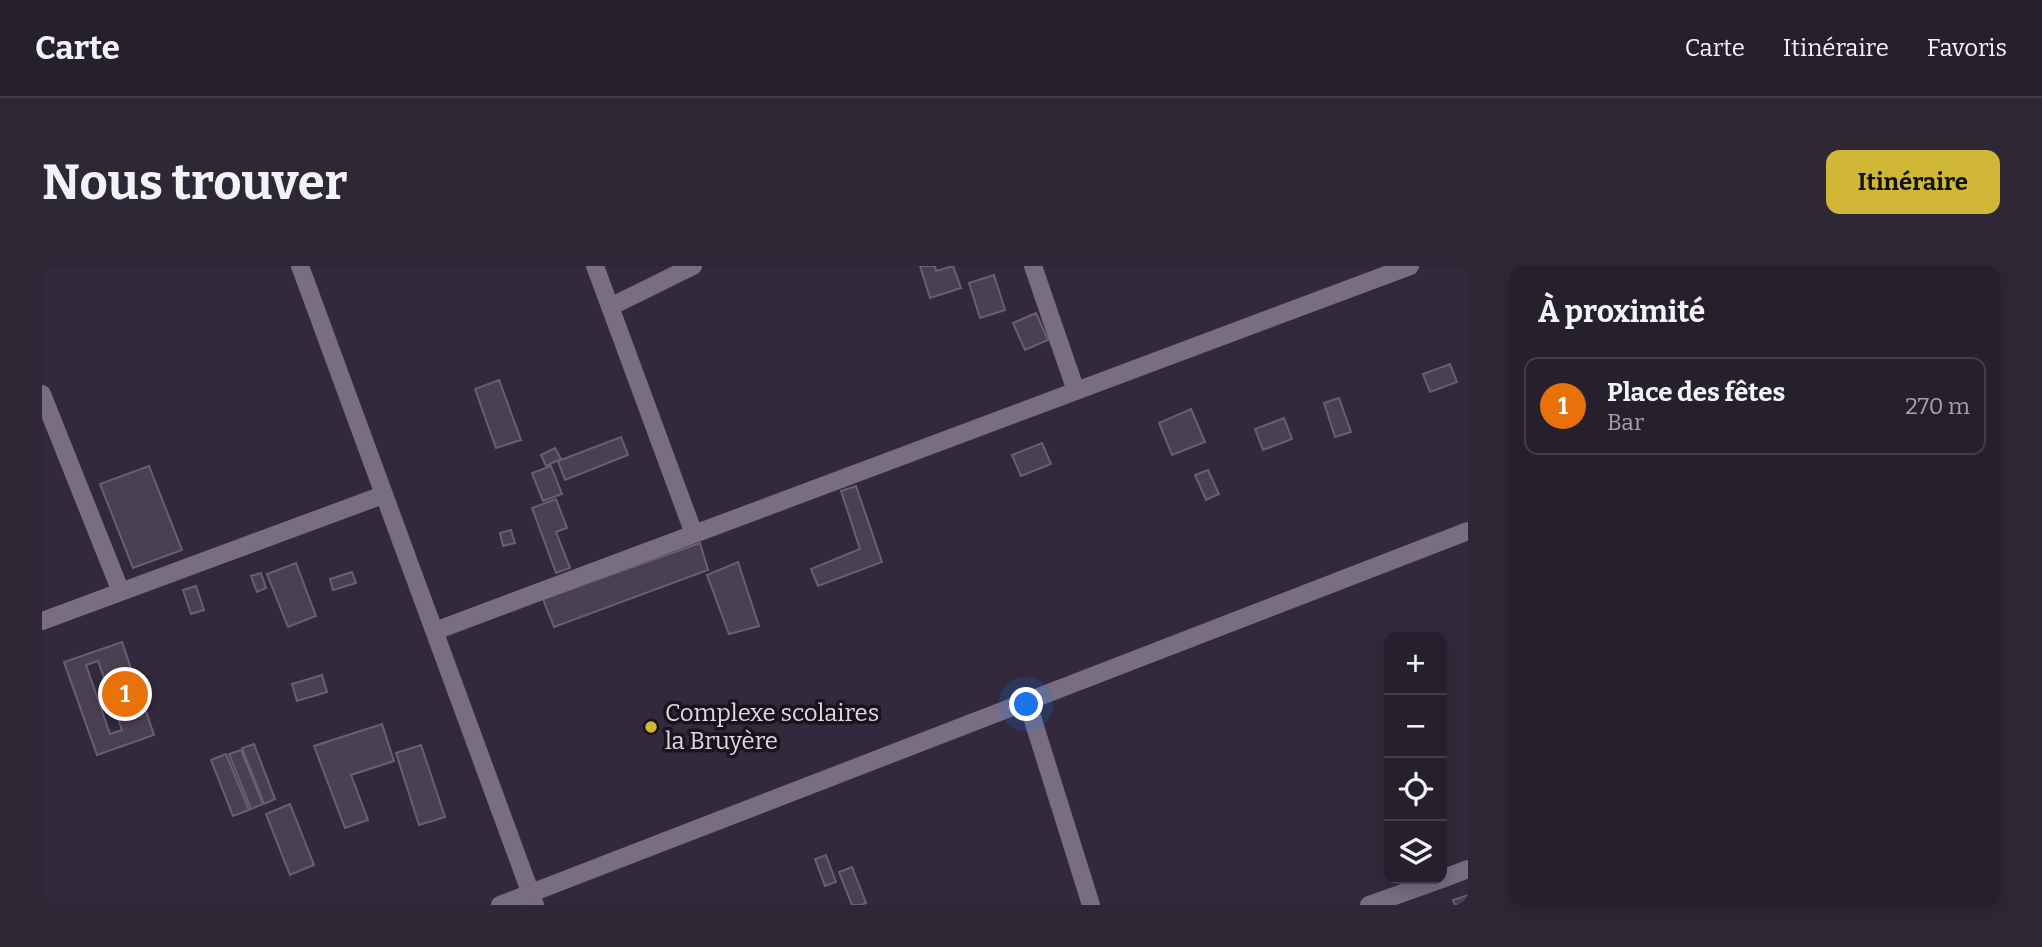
<!DOCTYPE html>
<html lang="fr">
<head>
<meta charset="utf-8">
<style>
	:root { --surface:#261f2d; --page:#2e2735; --text:#f1f3f6; --muted:#a4a2aa; --line:#423d49; --accent:#d0b736 }
	body { margin:0; font-family:Bitter,serif; background:var(--page); color:var(--text) }
	.controls { position:absolute; right:21px; bottom:21px; display:grid; overflow:hidden; border-radius:14px; box-shadow:0 4px 18px #0003 }
	.controls button { width:63px; height:63px; display:grid; place-items:center; padding:0; border:0; border-bottom:2px solid var(--line); background:var(--surface); color:var(--text); font:35px sans-serif }
	.you { position:absolute; left:985px; top:439px; width:24px; height:24px; margin:-18px; border:5px solid #fff; border-radius:50%; background:#1a73e8; box-shadow:0 0 0 10px #1a73e833 }
	.badge { display:grid; place-items:center; width:46px; height:46px; border-radius:50%; background:var(--accent); color:#fff; font-size:23px; font-weight:700 }
	.pin { position:absolute; translate:-50% -50%; border:4px solid #fff; box-shadow:0 2px 7px #0006 }
	.list { margin:0; padding:0; list-style:none }
	h2 { display:flex; justify-content:space-between; align-items:center; height:91px; margin:0; padding:0 28px; font-size:30px }
	h2 small { font-size:23px; font-weight:400; color:var(--muted) }
	.list li { display:grid; grid-template-columns:46px 1fr auto; gap:21px; align-items:center; box-sizing:border-box; height:98px; margin:0 14px 14px; padding:0 14px; border:2px solid var(--line); border-radius:14px }
	.list b { display:block; font-size:26px; white-space:nowrap }
	.list p { margin:0; font-size:23px; white-space:nowrap; color:var(--muted) }
	.list em { font-size:23px; font-style:normal; color:var(--muted) }
	.icon { flex:none; width:38px; height:38px; fill:none; stroke:currentColor; stroke-width:2; stroke-linecap:round; stroke-linejoin:round }
	.map { position:relative; flex:none; width:1426px; height:639px; overflow:hidden; border-radius:14px }
	header { display:flex; align-items:center; gap:42px; box-sizing:border-box; height:98px; padding:0 35px; background:var(--surface); border-bottom:2px solid var(--line) }
	header strong { font-size:33px }
	nav { display:flex; gap:38px; margin-inline-start:auto; font-size:24px }
	.intro { display:flex; align-items:center; justify-content:space-between; box-sizing:border-box; height:168px; padding:0 42px }
	h1 { margin:0; font-size:49px }
	.button { padding:18px 32px; border-radius:14px; background:var(--accent); color:#111; font-size:24px; font-weight:700 }
	main { display:flex; gap:42px; padding:0 42px }
	aside { flex:1; background:var(--surface); border-radius:14px; box-shadow:0 4px 18px #0003 }
	.map>svg:first-child { display:block }
	.building { fill:#4a4053; stroke:#695e73; stroke-width:2; fill-rule:evenodd }
	.lines { fill:none; stroke-linecap:round; stroke-linejoin:round }
	.minor { stroke:#786d83; stroke-width:18 }
	.tertiary { stroke:#786d83; stroke-width:18 }
	.poi-dot { fill:#d0b736; stroke:#18141c; stroke-width:2.5 }
	.labels { text-anchor:middle; stroke-width:7; stroke-linejoin:round; paint-order:stroke }
	.poi-label { font-size:24px; fill:#dfd9e5; stroke:#18141c; text-anchor:start }
</style>
</head>
<body>
<header>
<strong>Carte</strong>
<nav><a>Carte</a><a>Itinéraire</a><a>Favoris</a></nav>
</header>
<div class="intro"><h1>Nous trouver</h1><a class="button">Itinéraire</a></div>
<main>
<div class="map">
<svg width="1426" height="639" viewBox="0 0 1426 639">
	<rect width="100%" height="100%" fill="#33293c"/>
	<!-- building -->
	<path class="building" d="M878,0H893L894,5L911,0L919,22L888,32Z
		M952,9L963,44L938,52L927,17Z
		M994,47L1006,74L983,84L971,57Z
		M1408,98L1415,116L1388,126L1381,108Z
		M457,114L479,174L454,182L433,123Z
		M1297,132L1309,166L1293,171L1282,137Z
		M1149,143L1163,176L1130,189L1117,157Z
		M1242,152L1250,173L1221,184L1213,163Z
		M579,171L586,189L523,214L516,195Z
		M1000,177L1009,198L979,210L970,189Z
		M513,182L519,193L504,200L499,189Z
		M107,200L140,284L91,302L58,218Z
		M509,200L520,228L501,235L490,207Z
		M1166,204L1177,228L1164,234L1153,209Z
		M814,220L840,296L776,320L769,303L818,283L799,225Z
		M514,233L525,262L514,266L528,302L514,307L490,242Z
		M469,264L473,277L461,280L458,267Z
		M658,277L666,304L512,361L501,333Z
		M696,296L717,360L687,368L665,309Z
		M254,297L274,350L246,361L225,308Z
		M310,306L314,317L291,324L288,313Z
		M219,307L224,322L215,326L209,310Z
		M154,320L162,344L149,348L141,324Z
		M80,376L112,469L55,489L22,396ZM56,395L80,464L68,468L44,399Z
		M280,409L285,426L255,435L250,418Z
		M340,458L352,495L309,509L326,554L303,562L272,480Z
		M212,478L233,533L222,538L200,482Z
		M379,479L403,551L377,559L354,487Z
		M199,484L221,538L209,543L187,488Z
		M184,488L207,544L191,550L169,494Z
		M248,538L272,599L248,609L224,548Z
		M784,589L794,616L783,620L773,593Z
		M810,601L824,637L819,639H810L797,606Z
		M1426,629V639H1413L1411,634Z"/>
	<g class="lines">
		<!-- minor -->
		<path class="minor" d="M258,0L493,639
			M553,0L652,268
			M991,0L1034,125
			M568,41L651,0
			M0,128L79,326
			M0,355L341,229
			M393,365L1368,0
			M985,435L1049,639
			M1400,613L1426,603
			M1327,639L1400,613"/>
		<!-- tertiary -->
		<path class="tertiary" d="M458,639L1426,265"/>
	</g>
	<!-- markers -->
	<circle class="poi-dot" cx="609" cy="461" r="7"/>
	<g class="labels">
		<!-- poi labels -->
		<g class="poi-label">
			<text x="623" y="455">Complexe scolaires<tspan x="623" dy="28">la Bruyère</tspan></text>
		</g>
	</g>
</svg>
<div class="controls">
<button>+</button>
<button>−</button>
<button><svg class="icon" aria-label="locate" viewBox="0 0 24 24"><circle cx="12" cy="12" r="6"/><path d="M12 2v4M12 18v4M2 12h4M18 12h4"/></svg></button>
<button><svg class="icon" aria-label="layers" viewBox="0 0 24 24"><path d="M12 4l9 5-9 5-9-5zM3 14l9 5 9-5"/></svg></button>
</div>
<div class="you"></div>
<div class="pin badge" style="left:83px;top:428px;background:#e8710a">1</div>
</div>
<aside>
<h2>À proximité<small></small></h2>
<ul class="list">
<li><span class="badge" style="background:#e8710a">1</span><div><b>Place des fêtes</b><p>Bar</p></div><em>270 m</em></li>
</ul>
</aside>
</main>
</body>
</html>
